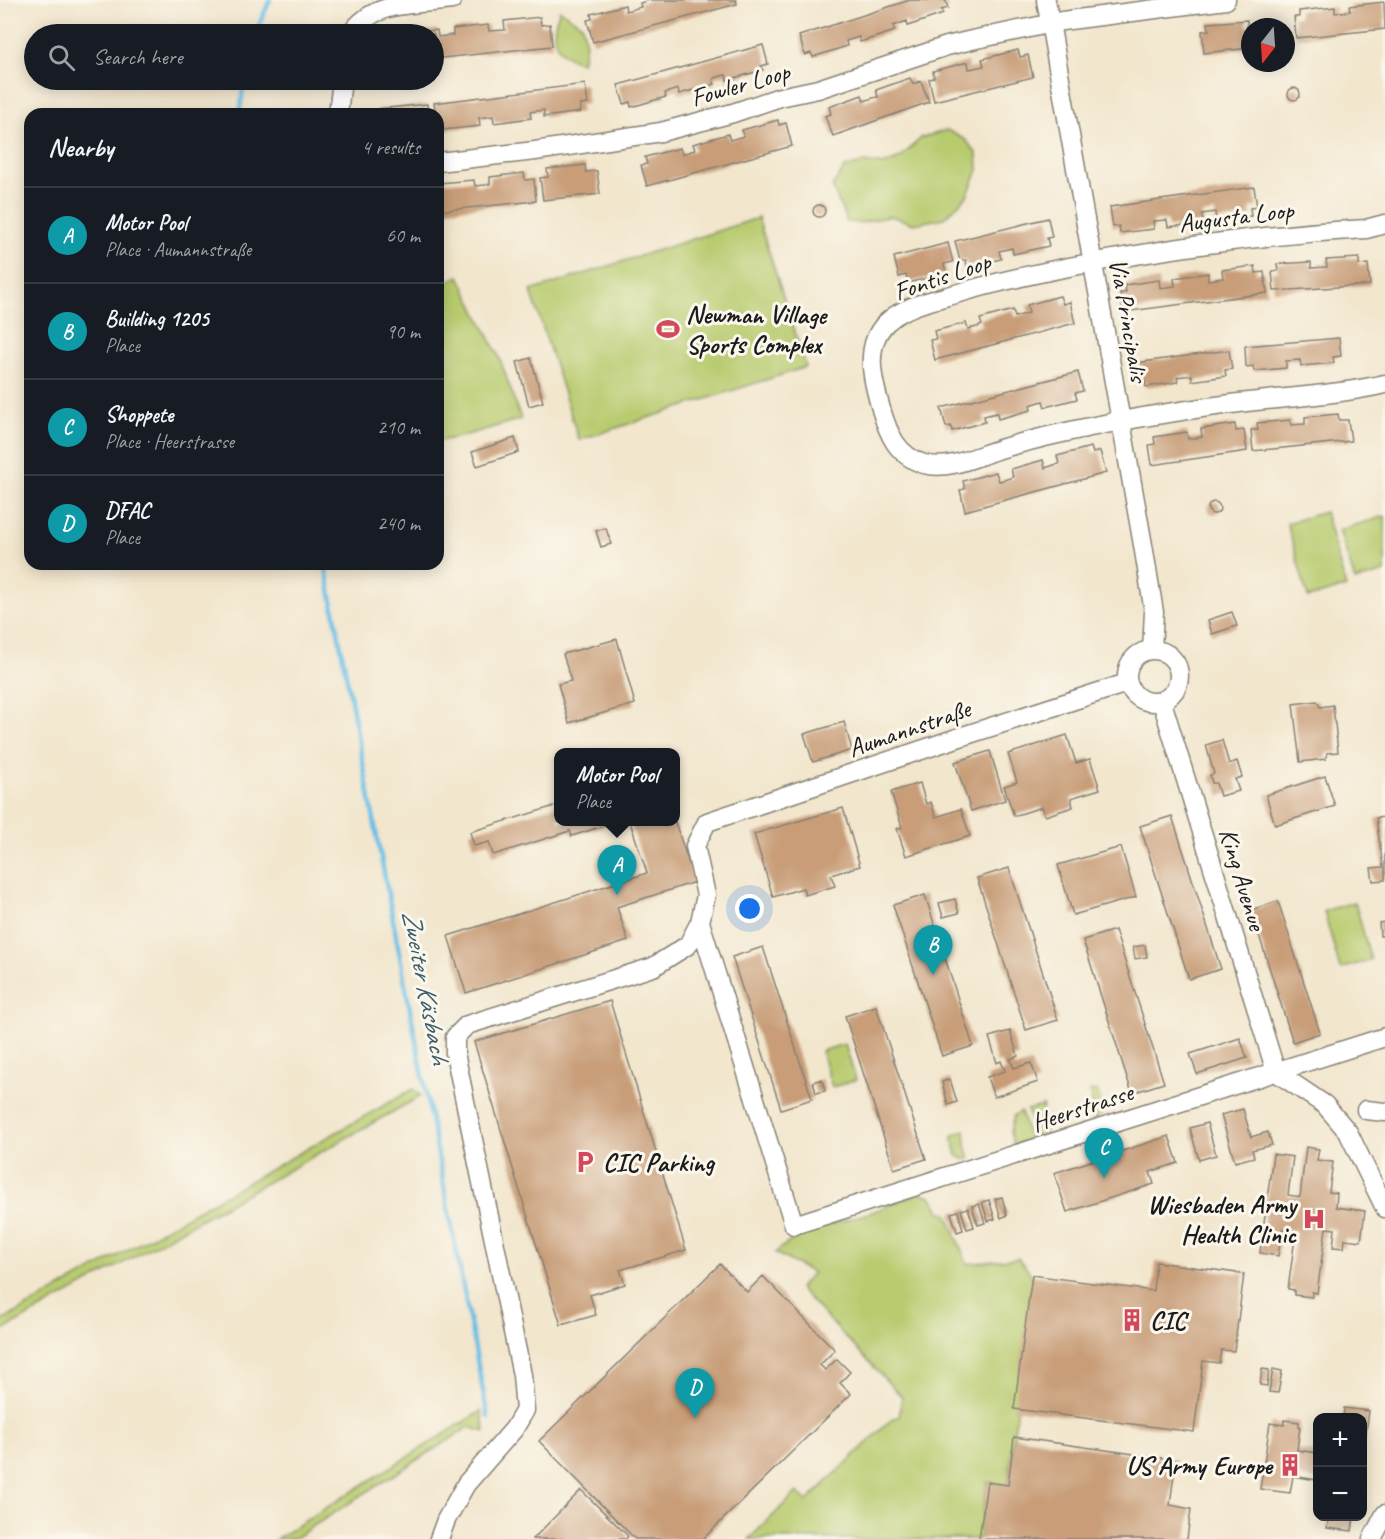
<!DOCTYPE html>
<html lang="en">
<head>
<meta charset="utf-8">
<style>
	:root { --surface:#171b24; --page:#242831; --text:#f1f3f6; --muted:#9ea1a6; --line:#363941; --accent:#d1495b }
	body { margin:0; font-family:Caveat,sans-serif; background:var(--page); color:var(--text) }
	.controls { position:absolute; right:18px; bottom:18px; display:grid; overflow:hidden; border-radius:12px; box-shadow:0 3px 15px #0003 }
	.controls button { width:54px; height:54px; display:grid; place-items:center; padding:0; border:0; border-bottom:2px solid var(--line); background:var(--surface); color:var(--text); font:30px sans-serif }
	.compass { position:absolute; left:1241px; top:18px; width:54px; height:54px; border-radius:50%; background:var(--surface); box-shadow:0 3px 15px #0003; rotate:197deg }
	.you { position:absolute; left:750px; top:909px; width:21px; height:21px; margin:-15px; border:4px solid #fff; border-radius:50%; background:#1a73e8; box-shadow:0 0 0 9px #1a73e833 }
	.badge { display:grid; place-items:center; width:39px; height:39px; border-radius:50%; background:var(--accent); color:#fff; font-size:20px; font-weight:700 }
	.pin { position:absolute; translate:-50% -50px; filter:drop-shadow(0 2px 3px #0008) }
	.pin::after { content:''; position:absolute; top:32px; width:21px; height:18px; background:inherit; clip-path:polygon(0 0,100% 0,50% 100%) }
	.popup { position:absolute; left:554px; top:748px; width:126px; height:78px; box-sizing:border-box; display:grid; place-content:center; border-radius:12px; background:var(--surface); filter:drop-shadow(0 2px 4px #0005); font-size:20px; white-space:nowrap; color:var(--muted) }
	.popup b { font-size:22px; color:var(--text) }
	.popup::after { content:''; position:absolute; left:50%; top:100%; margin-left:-12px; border:12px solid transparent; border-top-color:var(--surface) }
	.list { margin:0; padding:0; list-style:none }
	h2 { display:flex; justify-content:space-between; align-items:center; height:78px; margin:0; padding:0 24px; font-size:26px }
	h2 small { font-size:20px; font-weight:400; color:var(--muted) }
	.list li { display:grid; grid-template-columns:39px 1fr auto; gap:18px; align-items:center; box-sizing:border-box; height:96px; padding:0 24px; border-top:2px solid var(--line) }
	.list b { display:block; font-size:22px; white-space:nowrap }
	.list p { margin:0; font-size:20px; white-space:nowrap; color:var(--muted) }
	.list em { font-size:20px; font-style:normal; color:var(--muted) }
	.icon { flex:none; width:33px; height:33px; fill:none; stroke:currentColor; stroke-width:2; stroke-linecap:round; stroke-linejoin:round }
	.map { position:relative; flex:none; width:1385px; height:1539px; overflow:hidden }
	.search { position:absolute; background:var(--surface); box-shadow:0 3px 15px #0003; left:24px; top:24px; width:420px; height:66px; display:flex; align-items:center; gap:15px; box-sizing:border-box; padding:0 21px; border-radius:33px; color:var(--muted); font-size:22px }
	.panel { position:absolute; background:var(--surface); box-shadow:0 3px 15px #0003; left:24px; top:108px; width:420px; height:462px; border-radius:18px }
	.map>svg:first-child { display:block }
	.green { fill:#b8cb6e; stroke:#6a7445; stroke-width:1.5 }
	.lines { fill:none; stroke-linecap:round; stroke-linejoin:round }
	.stream { stroke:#68bfe5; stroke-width:4.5 }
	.building { fill:#c89d78 }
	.minor-casing { stroke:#878174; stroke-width:21 }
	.minor { stroke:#fff; stroke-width:18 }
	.labels { text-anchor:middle; stroke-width:6; stroke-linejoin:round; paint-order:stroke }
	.street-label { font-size:26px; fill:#1c1c1c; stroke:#fbf7ec }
	.poi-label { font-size:26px; font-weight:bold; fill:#1c1c1c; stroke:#fbf7ec; text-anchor:start }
	.water-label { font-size:27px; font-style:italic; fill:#3a5d6c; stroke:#fbf7ec }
</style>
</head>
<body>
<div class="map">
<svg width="1385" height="1539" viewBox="0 0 1385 1539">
	<rect width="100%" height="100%" fill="#fbf7ec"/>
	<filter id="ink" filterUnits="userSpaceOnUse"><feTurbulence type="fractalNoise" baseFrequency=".0167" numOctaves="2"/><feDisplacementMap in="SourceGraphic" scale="12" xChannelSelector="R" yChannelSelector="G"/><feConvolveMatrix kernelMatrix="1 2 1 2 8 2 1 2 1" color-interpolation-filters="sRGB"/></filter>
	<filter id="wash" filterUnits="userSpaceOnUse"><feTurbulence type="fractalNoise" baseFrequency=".008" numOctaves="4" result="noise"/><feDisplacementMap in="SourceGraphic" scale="24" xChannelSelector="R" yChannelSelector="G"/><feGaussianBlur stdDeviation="1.35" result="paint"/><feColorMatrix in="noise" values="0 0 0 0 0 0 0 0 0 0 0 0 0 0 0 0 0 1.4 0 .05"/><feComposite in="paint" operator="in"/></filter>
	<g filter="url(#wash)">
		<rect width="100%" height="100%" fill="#f2e6cd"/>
		<!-- green -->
		<path class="green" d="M560,10L582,25L586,44L582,63C554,54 548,37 560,10Z
			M947,130L966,140L977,154L978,170L967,196L944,218L914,224L891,216L861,223L847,222L832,186L845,168L864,162L883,165L900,158L921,138Z
			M758,218L806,367L579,440L531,291Z
			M459,276L500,359L521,419L460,437L438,441V286Z
			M1325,512L1346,587L1308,598L1287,523Z
			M1385,516V572L1355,581L1339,530Z
			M1355,902L1371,960L1340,969L1324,911Z
			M845,1044L856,1080L832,1087L821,1051Z
			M413,1089L421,1096L0,1332V1322Z
			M1097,1090L1104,1114L1095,1119L1090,1091Z
			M1043,1106L1040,1121L1047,1134L1036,1138L1027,1110Z
			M1021,1112L1029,1139L1014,1147L1010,1132L1014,1115Z
			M965,1130L966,1145L970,1159H963L957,1155L952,1136Z
			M920,1193L931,1196L941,1212L947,1213L967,1264L1018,1258L1032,1275L1008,1485L987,1482L979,1539H749L797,1492L807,1501L893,1418L899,1417L902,1397L799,1288L813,1273L775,1253C802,1228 839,1223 872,1212C888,1206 904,1199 920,1193Z
			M481,1411L485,1432L469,1427L293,1539H276Z"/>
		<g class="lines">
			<!-- stream -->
			<path class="stream" d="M255,34L270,0
				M240,114L244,80
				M325,564L488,1417"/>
		</g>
		<g id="blocks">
			<!-- building -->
			<path class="building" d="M650,0H736L737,4L593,42L587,20L592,19L591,14L625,5L626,11L641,7L640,3Z
				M910,0H945L948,8L941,10L943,14L908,26L907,21L893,26L895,31L860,42L859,37L846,41L847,46L813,57L811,53L805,55L799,36Z
				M1384,2L1385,29L1296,38L1294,17H1299V11L1335,7V13L1350,11L1349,6Z
				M540,17L541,25L550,24L552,46L434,59V34H411V33L437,30L438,37L453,35V29L488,25L489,31L505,30L504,21Z
				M1247,20V27L1250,26V48L1204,53L1202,31L1209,30L1208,23Z
				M763,45L768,64L761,66L763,70L727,80L726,75L721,76L713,79L715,84L679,94L678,89L665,93L666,97L631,107L630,102L624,104L618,85Z
				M1018,50L1020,57L1028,55L1033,77L934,101L929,79L934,78L933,71L968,62L969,69L984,66L982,59Z
				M910,78L913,84L921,81L929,102L833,136L825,116L831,114L829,107L862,95L864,101L873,98L878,97L876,90Z
				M585,84L588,104L580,105L581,112L544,117V110L530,112L531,118L494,123L493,116L479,118L480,126L443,130V123L438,124V114H436L434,103Z
				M1288 94a6 6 0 1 1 12 0a6 6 0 1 1-12 0Z
				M427,104L428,114H378V109Z
				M778,120L779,125L786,123L792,146L647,186L641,165L647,164L645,157L680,148L682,154L695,150L693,144L728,134L730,140L744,136L742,130Z
				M585,165L586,172L597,171L600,194L543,200L540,178L548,177L547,169Z
				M524,173L525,180L534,179L536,201L438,211L439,183L474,180L475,186L485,185L490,184V177Z
				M1254,187L1257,207L1250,208L1251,216L1216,221L1215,212L1202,214L1203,223L1168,227L1167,220L1153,221L1154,229L1120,233L1119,226L1113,227L1110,207Z
				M813 211a6 6 0 1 1 12 0a6 6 0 1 1-12 0Z
				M1048,218L1052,237L1047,238L1049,246L1013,254L1012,248L999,251L1001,259L967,267L966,260L960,261L955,241Z
				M948,243L953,262L944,264L946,273L908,283L906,275L899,277L894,257Z
				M1359,258V265L1368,264L1370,285L1274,291L1272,272L1278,271L1277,264L1311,262V268L1327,267L1326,260Z
				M1255,266L1256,273L1264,272L1267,293L1123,312L1120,293H1126L1125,285L1159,280L1160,288L1175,286L1174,278L1208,273V280L1223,278L1222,270Z
				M1060,296L1063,304L1070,302L1075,323L935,360L930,340L936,339L934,331L966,323L968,329L977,327L982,325L980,319L1013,310L1015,317L1029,313L1027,305Z
				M1339,338L1341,356L1333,357L1334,363L1301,366L1300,360L1286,361V368L1254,371L1253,366L1246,367L1245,346Z
				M1229,350L1232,369L1225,370L1226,376L1192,381V375L1177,377L1178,382L1146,387L1145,382L1139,383L1136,363Z
				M531,358L543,402L529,406L517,362Z
				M1078,372L1083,391L1075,393L1077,399L1045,407L1043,401L1030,405L1031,410L998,419L997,413L992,414L984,416L985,422L952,431L951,426L946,427L941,408Z
				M1338,414L1339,420H1348L1351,441L1253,451L1251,430H1258L1257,423L1290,420L1291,425L1305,424V417Z
				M1235,424L1236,431L1244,430L1247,451L1152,465L1149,445L1155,444L1154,437L1187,432L1188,439L1202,437L1201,429Z
				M515,438L519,452L477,466L472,452Z
				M1091,447L1093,453L1100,451L1106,473L965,511L960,490L965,489L963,481L996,472L999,481L1007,479L1013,477L1011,469L1043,460L1045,468L1054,465L1059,464L1057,456Z
				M1208 508a6 6 0 1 1 12 0a6 6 0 1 1-12 0Z
				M606,528L611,544L601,547L596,531Z
				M1232,612L1237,626L1212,634L1208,620Z
				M617,639L635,704L569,723L558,684L571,681L563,654Z
				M1317,701L1320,707L1333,705L1338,752L1327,753L1326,759L1300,762L1293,704Z
				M844,722L852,750L813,762L804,734Z
				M1067,735L1076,763L1090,759L1100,789L1071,798L1073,807L1045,816L1042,807L1014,816L1004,786L1017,782L1008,754Z
				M1222,740L1229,764L1237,761L1242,777L1235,779L1239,791L1220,796L1216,783H1212L1210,775L1214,774L1206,745Z
				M990,751L1005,800L971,811L955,762Z
				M1325,776L1335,806L1275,825L1266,795Z
				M920,783L926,804L931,802L936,817L961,809L970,836L906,856L897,829L902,827L891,792Z
				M558,805V822H605L606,825L572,836L570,831L493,855L489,842L474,846L470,832Z
				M843,808L860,866L831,875L835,886L805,895L803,888L773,897L754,834Z
				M1172,816L1221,969L1189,979L1140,826Z
				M1385,817V880L1373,881L1371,868L1383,867L1376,818Z
				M630,822H675L695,882L617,907L628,941L466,993L448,936L647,873Z
				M1121,847L1136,897L1073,915L1058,865Z
				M1009,868L1058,1020L1026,1030L977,878Z
				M925,895L973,1046L942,1056L893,905Z
				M955,899L959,913L943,917L939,903Z
				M1278,901L1320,1033L1293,1042L1251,910Z
				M1385,922V936H1380L1379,923Z
				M1115,930L1164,1083L1132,1093L1083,940Z
				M1145,945L1147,957L1135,959L1133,947Z
				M763,947L812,1099L781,1109L732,957Z
				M610,1001L686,1250L620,1270L625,1284L590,1295L596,1315L561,1325L474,1042Z
				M876,1006L926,1159L894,1169L845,1016Z
				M1010,1031L1018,1056L1010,1059L1014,1068L1031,1063L1038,1082L994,1097L987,1077L1005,1071L1001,1061L997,1063L989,1037Z
				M1240,1038L1247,1058L1197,1074L1190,1054Z
				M822,1079L825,1091L816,1093L813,1082Z
				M950,1079L957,1102L948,1105L942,1082Z
				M1243,1109L1251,1137L1268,1132L1272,1145L1252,1150L1254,1157L1235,1162L1221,1115Z
				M1207,1123L1216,1155L1199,1160L1190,1128Z
				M1169,1136L1178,1163L1150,1172L1154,1184L1067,1212L1054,1173Z
				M1306,1147L1319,1149L1317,1160L1333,1162L1329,1192L1337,1193L1336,1207L1365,1211L1361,1241L1345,1239L1344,1248L1333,1247L1335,1229L1326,1228L1317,1293L1312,1292V1297L1294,1295V1290L1288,1289L1296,1231L1282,1229L1278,1256L1260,1253L1273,1154L1293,1157L1288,1195L1300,1197Z
				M1002,1197L1007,1215L1001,1218L995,1199Z
				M989,1200L995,1219L988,1221L982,1202Z
				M979,1204L985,1223L978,1225L972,1206Z
				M968,1208L974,1227L967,1229L961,1210Z
				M958,1211L963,1230L957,1232L951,1213Z
				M1156,1262L1244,1274L1234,1351L1221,1350L1219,1363L1203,1361L1194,1432L1014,1409L1032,1275L1153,1291Z
				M720,1264L747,1292L763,1276L835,1350L820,1365L825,1370L837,1359L850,1372L840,1383L851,1394L703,1539H635L539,1441Z
				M1262,1369L1269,1370L1267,1386L1260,1385Z
				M1273,1369L1282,1371L1278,1393L1269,1392Z
				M1344,1408L1369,1411L1364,1447L1362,1418H1343Z
				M1284,1420L1299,1422V1427H1300L1297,1450L1317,1453V1480L1293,1476L1290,1493L1260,1489L1270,1423L1284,1425Z
				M1014,1437L1176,1460L1170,1505L1191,1509L1187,1539H979L987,1482L1008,1485Z
				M581,1490L628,1536L626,1539H533Z
				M1329,1516H1354L1352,1531L1327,1528Z"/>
		</g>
	</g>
	<g filter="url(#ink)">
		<use href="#blocks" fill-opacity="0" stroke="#878174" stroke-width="1.5"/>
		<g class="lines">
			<!-- minor casing -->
			<g class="minor-casing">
				<path id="minor" d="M1046,0L1143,545L1154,612L1152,650
					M351,34C373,0 414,5 452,0
					M338,114L342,80
					M438,162L535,151L661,132L733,113L780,97L818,89L947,46L972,40L1062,21L1226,0
					M1385,224L1366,229C1289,233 1212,242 1136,255C1076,265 1017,276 959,293C935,300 904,305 886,323C863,346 873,382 881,409C888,433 897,456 924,464C948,471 977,456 1000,449C1016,444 1033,440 1049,436C1112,421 1176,411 1239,403C1288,397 1337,395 1385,384
					M1127 676a26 26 0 1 1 52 0a26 26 0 1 1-52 0Z
					M1162,702L1276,1072L1325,1105L1348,1132L1385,1208
					M700,922L794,1225L1385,1037
					M1366,1110L1385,1112
					M439,1539L446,1520L466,1484L514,1429L525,1410L522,1375L455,1053V1037L467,1025L653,967L688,945L700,922L706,895L695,846L707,822L963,736L1127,683
					M1372,1539L1385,1514"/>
			</g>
			<!-- minor -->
			<use href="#minor" class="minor"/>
		</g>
	</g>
	<!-- icons -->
	<defs>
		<g id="stadium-bare" transform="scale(1.8)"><path d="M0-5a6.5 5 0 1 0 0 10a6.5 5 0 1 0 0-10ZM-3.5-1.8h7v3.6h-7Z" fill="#d1495b" stroke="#fbf7ec" stroke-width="2.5" paint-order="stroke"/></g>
		<g id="parking-bare" transform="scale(1.8)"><path d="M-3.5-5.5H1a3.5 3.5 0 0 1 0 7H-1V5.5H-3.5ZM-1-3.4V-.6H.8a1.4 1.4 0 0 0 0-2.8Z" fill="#d1495b" stroke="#fbf7ec" stroke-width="2.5" paint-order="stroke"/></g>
		<g id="hospital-bare" transform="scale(1.8)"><path d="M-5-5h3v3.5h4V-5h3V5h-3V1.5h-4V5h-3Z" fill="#d1495b" stroke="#fbf7ec" stroke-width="2.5" paint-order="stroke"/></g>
		<g id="building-bare" transform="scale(1.8)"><path d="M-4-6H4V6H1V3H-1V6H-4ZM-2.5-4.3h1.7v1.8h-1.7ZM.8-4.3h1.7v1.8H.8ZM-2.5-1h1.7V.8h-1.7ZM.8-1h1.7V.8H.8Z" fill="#d1495b" stroke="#fbf7ec" stroke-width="2.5" paint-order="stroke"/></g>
	</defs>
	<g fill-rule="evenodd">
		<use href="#stadium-bare" x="668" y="329"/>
		<use href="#parking-bare" x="585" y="1162"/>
		<use href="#hospital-bare" x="1314" y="1219"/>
		<use href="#building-bare" x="1132" y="1320"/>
		<use href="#building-bare" x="1290" y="1465"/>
	</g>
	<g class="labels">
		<!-- street labels -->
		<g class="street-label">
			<text transform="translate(740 84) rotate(-16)" y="9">Fowler Loop</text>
			<text transform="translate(1236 216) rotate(-7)" y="9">Augusta Loop</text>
			<text transform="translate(942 276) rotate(-19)" y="9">Fontis Loop</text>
			<text transform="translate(1129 320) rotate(80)" y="9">Via Principalis</text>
			<text transform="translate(909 728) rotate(-19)" y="9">Aumannstraße</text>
			<text transform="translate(1243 879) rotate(73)" y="9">King Avenue</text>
			<text transform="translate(1082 1107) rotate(-18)" y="9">Heerstrasse</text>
		</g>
		<!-- poi labels -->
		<g class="poi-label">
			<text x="686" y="323">Newman Village<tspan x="686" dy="30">Sports Complex</tspan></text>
			<text x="603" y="1171">CIC Parking</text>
			<text x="1296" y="1213" text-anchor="end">Wiesbaden Army<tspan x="1296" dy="30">Health Clinic</tspan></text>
			<text x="1150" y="1329">CIC</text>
			<text x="1272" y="1474" text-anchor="end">US Army Europe</text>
		</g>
		<!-- water labels -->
		<g class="water-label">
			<text transform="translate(426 987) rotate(79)" y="9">Zweiter Käsbach</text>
		</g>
	</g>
</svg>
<div class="controls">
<button>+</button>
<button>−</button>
</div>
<svg class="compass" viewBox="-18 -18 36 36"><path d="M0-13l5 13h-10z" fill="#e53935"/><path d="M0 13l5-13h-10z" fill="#9ea1a6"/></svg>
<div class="you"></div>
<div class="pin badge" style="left:617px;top:895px;background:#0f9aa8">A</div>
<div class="popup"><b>Motor Pool</b>Place</div>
<div class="pin badge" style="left:933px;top:975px;background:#0f9aa8">B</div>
<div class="pin badge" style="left:1104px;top:1178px;background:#0f9aa8">C</div>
<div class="pin badge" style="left:695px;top:1418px;background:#0f9aa8">D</div>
<div class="search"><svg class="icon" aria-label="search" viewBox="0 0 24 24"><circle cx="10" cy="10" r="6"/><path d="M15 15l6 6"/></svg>Search here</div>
<section class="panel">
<h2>Nearby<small>4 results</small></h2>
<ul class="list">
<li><span class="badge" style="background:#0f9aa8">A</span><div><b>Motor Pool</b><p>Place · Aumannstraße</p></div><em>60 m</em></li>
<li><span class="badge" style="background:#0f9aa8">B</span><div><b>Building 1205</b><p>Place</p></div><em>90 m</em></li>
<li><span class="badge" style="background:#0f9aa8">C</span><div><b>Shoppete</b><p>Place · Heerstrasse</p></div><em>210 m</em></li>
<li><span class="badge" style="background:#0f9aa8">D</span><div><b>DFAC</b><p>Place</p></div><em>240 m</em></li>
</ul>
</section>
</div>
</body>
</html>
